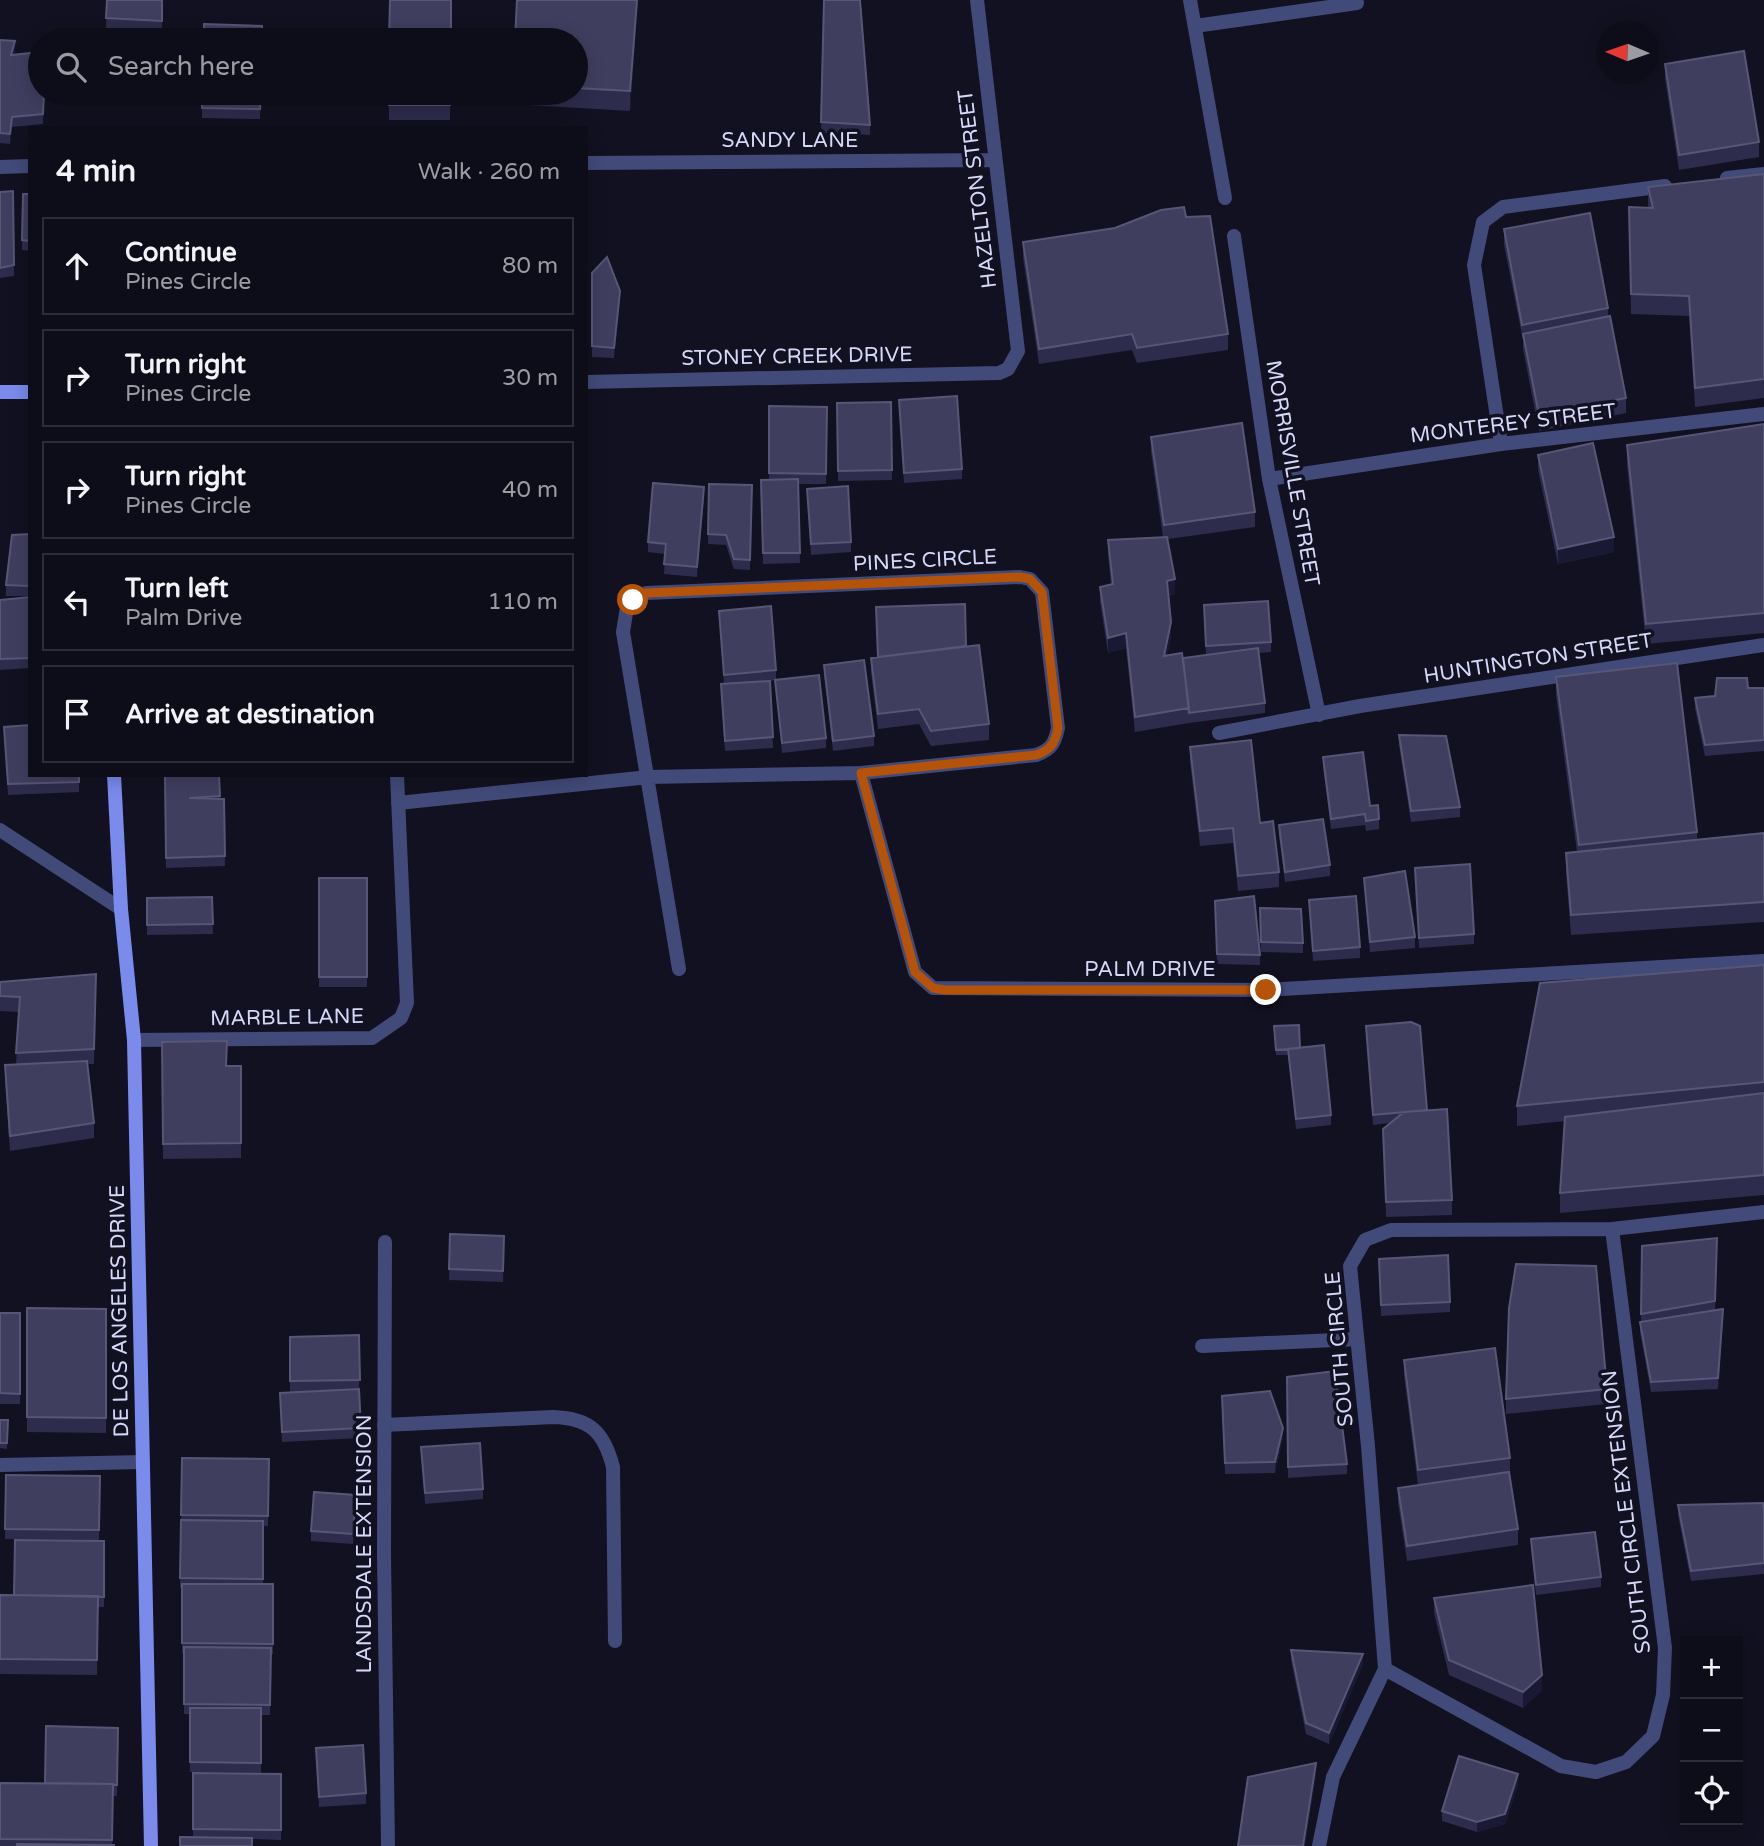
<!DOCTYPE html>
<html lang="en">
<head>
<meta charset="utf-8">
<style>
	:root { --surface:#0d0d19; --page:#1b1b26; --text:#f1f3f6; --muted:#9a9ca2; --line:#2d2d38 }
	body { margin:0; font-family:"Varela Round",sans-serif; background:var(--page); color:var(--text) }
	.controls { position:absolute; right:21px; bottom:21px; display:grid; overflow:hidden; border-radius:0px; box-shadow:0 4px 18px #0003 }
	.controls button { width:63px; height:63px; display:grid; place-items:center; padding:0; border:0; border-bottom:2px solid var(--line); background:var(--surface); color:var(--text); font:35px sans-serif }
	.compass { position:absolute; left:1596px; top:21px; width:63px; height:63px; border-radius:50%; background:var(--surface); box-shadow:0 4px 18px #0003; rotate:272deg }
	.stop { position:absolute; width:21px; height:21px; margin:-16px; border:5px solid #b45309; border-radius:50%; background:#fff }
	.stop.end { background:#b45309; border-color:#fff; box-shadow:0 2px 7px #0008 }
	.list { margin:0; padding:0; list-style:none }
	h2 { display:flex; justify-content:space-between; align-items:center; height:91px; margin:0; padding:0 28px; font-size:30px }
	h2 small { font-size:23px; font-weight:400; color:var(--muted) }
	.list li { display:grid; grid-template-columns:46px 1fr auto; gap:21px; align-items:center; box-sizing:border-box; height:98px; margin:0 14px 14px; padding:0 14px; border:2px solid var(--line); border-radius:0px }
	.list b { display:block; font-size:26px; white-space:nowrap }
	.list p { margin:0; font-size:23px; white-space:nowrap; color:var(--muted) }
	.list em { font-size:23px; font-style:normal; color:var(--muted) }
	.icon { flex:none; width:38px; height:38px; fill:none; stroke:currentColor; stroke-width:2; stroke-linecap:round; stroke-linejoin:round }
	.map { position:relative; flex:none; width:1764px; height:1846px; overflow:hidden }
	.search { position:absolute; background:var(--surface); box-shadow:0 4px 18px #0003; left:28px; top:28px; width:560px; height:77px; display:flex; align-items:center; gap:18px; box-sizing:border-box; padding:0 24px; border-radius:38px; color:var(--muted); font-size:26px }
	.panel { position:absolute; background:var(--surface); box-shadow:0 4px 18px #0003; left:28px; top:126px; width:560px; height:651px; border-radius:0px }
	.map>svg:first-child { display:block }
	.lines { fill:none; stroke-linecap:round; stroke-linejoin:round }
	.lane { stroke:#424a79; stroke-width:14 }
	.street { stroke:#424a79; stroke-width:14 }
	.secondary { stroke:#7a8bec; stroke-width:14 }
	.wall { fill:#2d2c4c }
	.shaded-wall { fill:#1a1933 }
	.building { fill:#3f3e5f; stroke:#575677; stroke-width:2 }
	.route { stroke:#b45309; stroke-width:9 }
	.labels { text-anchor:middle; stroke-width:7; stroke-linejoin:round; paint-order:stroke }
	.street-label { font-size:21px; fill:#d6d8f9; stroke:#111121 }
</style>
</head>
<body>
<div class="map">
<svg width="1764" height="1846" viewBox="0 0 1764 1846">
	<rect width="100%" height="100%" fill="#111121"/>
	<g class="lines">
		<!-- lane -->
		<path class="lane" d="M384,1425L553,1417C590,1418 604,1432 613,1467L615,1641"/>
		<!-- street -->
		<path class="street" d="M1190,0L1225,198
			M1195,26L1357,3
			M586,163L993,160
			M0,167L30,166
			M1727,178L1764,174
			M1234,236L1269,479L1319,715
			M586,382L999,373L1008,369L1018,351L977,0
			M1501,444L1474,265L1483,222L1503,207L1665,186
			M1269,479L1501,444L1764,414
			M1219,733L1360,706L1764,645
			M861,773L915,972L933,988L1266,990L1764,961
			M398,803L649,777L861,773L1036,755C1051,750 1055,743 1058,728L1042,592L1030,579L1020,577L646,593L627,607L623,632L679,969
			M0,830L121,909
			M134,1040L372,1038L401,1018L407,1003L397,775
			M385,1242L384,1554L388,1846
			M1202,1346L1357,1339
			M0,1465L143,1462
			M1385,1669L1561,1766L1596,1772L1626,1762L1653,1736L1663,1695L1665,1648L1612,1229
			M1319,1846L1333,1777L1385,1669L1368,1446L1350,1266L1365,1240L1391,1230L1612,1229L1764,1212"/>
		<!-- secondary -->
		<path class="secondary" d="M0,392H30
			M114,775L121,909L134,1040L151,1846"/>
	</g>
	<!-- wall -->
	<path class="wall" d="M107,0H162V31L106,28Z
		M517,0H638L630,111L512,104V93H576V40Z
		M824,0L870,125V135L821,133Z
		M0,40L15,51L14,55L44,93L43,124L12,127L10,144L0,143Z
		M1665,64L1759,142V157L1679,170L1665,79Z
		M202,93H261L260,119L202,118Z
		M389,93H450V120H389Z
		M1764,174V398L1695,407L1689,316L1631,314L1629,207L1648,208V187Z
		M13,191L14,276L0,278V192Z
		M23,194H30V251L22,250Z
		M1186,217L1228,334V350L1137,363L1132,350L1039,364L1023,258V242Z
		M1504,229L1608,308V317L1626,398V413L1539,431L1523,349V340L1504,245Z
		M592,273L620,301L614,358L592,357Z
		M899,400L962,469V479L904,483Z
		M891,402L892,480L838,481L837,403Z
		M769,406L827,407L826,484H798L800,563L763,564L761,480H769Z
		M1764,424V633L1646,644L1627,465V445Z
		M1151,437L1255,512V527L1168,539L1175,594L1168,596L1171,637L1167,655L1183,658L1206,655L1204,616L1271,642V652L1259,653L1265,703V713L1189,723L1135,732L1126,648L1108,653L1100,602V587L1111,584L1108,555V540L1163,537L1151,452Z
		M1538,455L1614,552L1558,564L1538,470Z
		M709,484L752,485L750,570L734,569L726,545L708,544Z
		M807,489L851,542V552L811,555Z
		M704,498L697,577L664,574L665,554L648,552V542Z
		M30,534V596H6V585Z
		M30,597V668L0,670V600Z
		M719,611L776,670V680L826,738V748L782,753L775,680L770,681L773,748L725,751L721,694V684H724Z
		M966,646L989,724V740L931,746L919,724L878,729L871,673V658Z
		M824,665L874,736V746L833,751L824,675Z
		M1556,677L1697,832V840L1764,833V922L1571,935L1566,873V853L1577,852L1556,696Z
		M1748,688H1764V751L1705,756L1695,709V698L1715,696Z
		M4,727L79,775V792L8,795Z
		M1399,735L1460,807V817L1411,822L1399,745Z
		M1190,747L1260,823L1279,872V887L1238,891L1233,843L1200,846L1190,762Z
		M1323,757L1370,806L1379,819V829L1366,831L1365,825L1331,829L1323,767Z
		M165,775H219L220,799H224L225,866L166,868Z
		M1279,825L1330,865V876L1285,882L1279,836Z
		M1415,868L1474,934V944L1419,948Z
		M319,878H367V987H319Z
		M1364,878L1415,937V948L1370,952Z
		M212,897L213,934L147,935V898Z
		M1309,900L1360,947V958L1313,961Z
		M1215,901L1260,955V965L1217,964Z
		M1260,908L1303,943V953L1261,952Z
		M1764,965V1195L1560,1213V1193L1565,1121L1517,1126V1106Z
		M96,974L94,1064H88L94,1123V1138L10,1151L5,1080V1065H16L19,1012L0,1011V982Z
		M1274,1026L1300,1048L1331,1115V1125L1296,1129L1288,1055H1276Z
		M1366,1026L1427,1111L1452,1200V1215L1386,1217L1383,1129L1390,1123L1373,1125Z
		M162,1042L226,1066H241V1158L163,1159Z
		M450,1234L504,1236L503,1282L449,1280Z
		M1717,1238L1715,1311L1723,1320L1718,1389L1651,1392L1640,1332V1322L1641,1321L1642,1246Z
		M1379,1259L1450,1302V1312L1381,1316Z
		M27,1308L106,1309V1433L27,1432Z
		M0,1313H20V1404H0Z
		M359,1335V1391L361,1438L282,1442L280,1393L324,1391L290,1392V1337Z
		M1404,1360L1510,1458V1474L1518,1529V1545L1407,1561L1398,1503V1488L1418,1485L1404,1375Z
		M1287,1377L1347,1464V1474L1288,1478Z
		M1607,1389V1404L1506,1414V1399Z
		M1222,1406L1283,1438L1275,1473L1225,1474Z
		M0,1420H8L7,1449L0,1448Z
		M421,1447L483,1489V1499L425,1504Z
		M182,1458L269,1459L268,1526H263V1584H273V1654H271L270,1715H261V1773L190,1772V1714H184V1653H182V1588H180Z
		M6,1475L100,1476L99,1540L5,1539Z
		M356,1505L353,1544L311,1541V1531Z
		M1678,1505L1764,1512V1574L1691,1581L1678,1515Z
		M1531,1539L1601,1577V1587L1536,1595L1531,1549Z
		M104,1541V1607H98L97,1675L0,1674V1595H14Z
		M1434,1598L1542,1690L1523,1708L1449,1675L1434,1613Z
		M1291,1650L1363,1664L1329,1744L1306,1734L1291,1660Z
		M118,1728L117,1796H113L112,1845L114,1846H0V1783H45Z
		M316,1748L366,1793V1804L319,1807Z
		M193,1773L281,1774V1840L193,1837Z
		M1518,1784L1505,1824L1477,1832L1442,1821V1811Z"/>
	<!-- shaded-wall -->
	<path class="shaded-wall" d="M637,0H638L630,111V91Z
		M15,41V51L11,65V55Z
		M12,117V127L10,144V134Z
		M620,291V301L614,358V348Z
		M704,487V498L697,577V567Z
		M1614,537V552L1558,564V549Z
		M1175,579V594L1167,596V581Z
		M1171,622V637L1164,671V656Z
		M1126,633V648L1108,653V638Z
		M1723,1309V1320L1718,1389V1378Z
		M1283,1428V1438L1275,1473V1462Z
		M1363,1654V1664L1329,1744V1733Z
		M1542,1675V1690L1523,1708V1692Z
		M1316,1763V1778L1305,1846H1303Z
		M1518,1774V1784L1505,1824L1477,1832V1822Z"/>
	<!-- building -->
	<path class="building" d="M107,0H162V21L106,18Z
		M390,0H451V40H389Z
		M517,0H637L630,91L576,88V40H515Z
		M824,0H860L870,125L821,122Z
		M204,24L262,26V40H204Z
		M0,40L15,41L11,55L40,52V93H44L43,114L12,117L10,134L0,133Z
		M1744,51L1759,142L1679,155L1665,64Z
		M202,93H261L260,109L202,108Z
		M389,93H450V105H389Z
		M1764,174V379L1695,388L1689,296L1631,294L1629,207L1653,208L1648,187Z
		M13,191L14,265L0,268V192Z
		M23,194H30V241L22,240Z
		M1184,207L1186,217L1210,216L1228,334L1137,348L1132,334L1039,349L1023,242L1115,228L1161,210Z
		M1590,213L1608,308L1522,325L1504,229Z
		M607,257L620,291L614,348L592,346V273Z
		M1610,316L1626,398L1539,415L1523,334Z
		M957,396L962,469L904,473L899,400Z
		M891,402L892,470L838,471L837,403Z
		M769,406L827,407L826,474L769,473Z
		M1242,423L1255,512L1164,525L1151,437Z
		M1764,424V613L1646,624L1627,445Z
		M1593,443L1614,537L1558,549L1538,455Z
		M798,479L800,553H763L761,480Z
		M653,483L704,487L697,567L664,564L666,544L648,542Z
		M709,484L752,485L750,560L734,559L726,535L708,534Z
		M848,486L851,542L811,544L807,489Z
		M30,534V586L6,585L12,535Z
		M1167,537L1175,579L1167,581L1171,622L1164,656L1182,653L1189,708L1135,717L1126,633L1108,638L1100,587L1113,584L1108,540Z
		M30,597V658L0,659V600Z
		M1268,601L1271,642L1206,646L1204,605Z
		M965,604L966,646L878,657L876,607Z
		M771,606L776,670L724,675L719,611Z
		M979,645L989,724L931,731L919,709L878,714L871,658Z
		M1258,648L1265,703L1189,713L1183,658Z
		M864,660L874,736L833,741L824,665Z
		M1677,663L1697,832L1579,845L1556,677Z
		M819,675L826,738L782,743L775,680Z
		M1717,678H1747L1748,688H1764V740L1705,745L1695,698L1715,696Z
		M770,681L773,737L725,741L721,684Z
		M30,725V775H79V782L8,784L4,727Z
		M1399,735L1446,736L1460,807L1411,811Z
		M1251,740L1260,823L1273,821L1279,872L1238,876L1233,828L1200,831L1190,747Z
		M1363,752L1370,806L1378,805L1379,819L1366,821L1365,814L1331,819L1323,757Z
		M165,775H219L220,796L189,798L224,799L225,856L166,858Z
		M1323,819L1330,865L1285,872L1279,825Z
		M1764,833V902L1571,915L1566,853Z
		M1470,864L1474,934L1419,938L1415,868Z
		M1405,871L1415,937L1370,942L1364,878Z
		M319,878H367V977H319Z
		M1254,896L1260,955L1217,954L1215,901Z
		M1356,896L1360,947L1313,951L1309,900Z
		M212,897L213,924L147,925V898Z
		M1260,908L1301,909L1303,943L1261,942Z
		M1764,965V1082L1517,1106L1540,983Z
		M96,974L94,1049L16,1053L20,997L0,996V982Z
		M1411,1022L1420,1026L1427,1110L1373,1115L1366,1026Z
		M1299,1025L1300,1048L1276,1050L1274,1026Z
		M227,1041L226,1066H241V1143L163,1144L162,1042Z
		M1324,1045L1331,1115L1296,1119L1288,1049Z
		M87,1061L94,1123L10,1136L5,1065Z
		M1764,1093V1175L1560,1193L1565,1117Z
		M1447,1109L1452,1200L1386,1202L1383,1129L1404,1112Z
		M450,1234L504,1236L503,1271L449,1269Z
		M1717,1238L1715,1301L1641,1314L1642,1246Z
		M1448,1255L1450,1302L1381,1305L1379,1259Z
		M1516,1264L1596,1266L1607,1389L1506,1399L1509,1308Z
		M27,1308L106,1309V1418L27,1417Z
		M1723,1309L1718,1378L1651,1382L1640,1322Z
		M0,1313H20V1394L0,1393Z
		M359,1335L360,1380L290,1381V1337Z
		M1495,1348L1510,1458L1418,1470L1404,1360Z
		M1335,1371L1347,1464L1288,1467L1287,1377Z
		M359,1389L361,1428L282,1432L280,1393Z
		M1270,1391L1283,1428L1275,1462L1225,1463L1222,1396Z
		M0,1420H8L7,1443H0Z
		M480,1443L483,1489L425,1493L421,1447Z
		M182,1458L269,1459L268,1516L181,1515Z
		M1509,1472L1518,1529L1407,1546L1398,1488Z
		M6,1475L100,1476L99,1530L5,1529Z
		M314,1492L356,1495L353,1534L311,1531Z
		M1763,1503L1764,1512V1563L1691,1571L1678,1505Z
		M181,1520L263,1521V1579L180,1578Z
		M1595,1532L1601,1577L1536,1585L1531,1539Z
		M15,1540L104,1541V1597L14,1595Z
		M182,1584H273V1644L182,1643Z
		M1533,1585L1542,1675L1523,1692L1449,1660L1434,1598Z
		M0,1595L98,1596L97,1660L0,1659Z
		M184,1647L271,1648L270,1705L184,1704Z
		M1291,1650L1363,1654L1329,1733L1306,1723Z
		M190,1708H261V1763L190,1762Z
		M46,1726L118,1728L117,1785H113V1784L45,1783Z
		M363,1745L366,1793L319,1797L316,1748Z
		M1459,1756L1518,1774L1505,1814L1477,1822L1442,1811Z
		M1316,1763L1303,1846H1238L1248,1777Z
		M193,1773L281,1774V1830L193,1829Z
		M0,1783L113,1784L112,1840L0,1839Z
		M180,1837L252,1838V1846H180Z
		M17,1844L114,1845V1846H17Z"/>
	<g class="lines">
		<!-- route -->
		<path class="route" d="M633,600L646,593L1020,577L1030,579L1042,592L1058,728C1055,743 1051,750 1036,755L861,773L915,972L933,988L945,990H1266"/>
	</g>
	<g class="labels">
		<!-- street labels -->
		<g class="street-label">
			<text x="790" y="147">SANDY LANE</text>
			<text transform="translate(977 189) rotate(-97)" y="7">HAZELTON STREET</text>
			<text transform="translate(797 356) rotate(-1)" y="7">STONEY CREEK DRIVE</text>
			<text transform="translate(1513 423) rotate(-7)" y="7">MONTEREY STREET</text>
			<text transform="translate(1293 473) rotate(80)" y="7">MORRISVILLE STREET</text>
			<text transform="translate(925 560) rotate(-3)" y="7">PINES CIRCLE</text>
			<text transform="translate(1538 658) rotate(-9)" y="7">HUNTINGTON STREET</text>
			<text x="1150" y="976">PALM DRIVE</text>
			<text transform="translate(287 1017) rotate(-1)" y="7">MARBLE LANE</text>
			<text transform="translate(119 1311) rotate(-91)" y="7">DE LOS ANGELES DRIVE</text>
			<text transform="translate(1339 1349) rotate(-95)" y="7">SOUTH CIRCLE</text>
			<text transform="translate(1626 1512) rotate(-97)" y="7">SOUTH CIRCLE EXTENSION</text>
			<text transform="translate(364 1544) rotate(-90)" y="7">LANDSDALE EXTENSION</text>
		</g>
	</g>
</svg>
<div class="controls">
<button>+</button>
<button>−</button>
<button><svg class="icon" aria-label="locate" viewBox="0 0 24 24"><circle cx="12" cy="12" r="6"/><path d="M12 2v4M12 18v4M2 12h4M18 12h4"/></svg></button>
</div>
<svg class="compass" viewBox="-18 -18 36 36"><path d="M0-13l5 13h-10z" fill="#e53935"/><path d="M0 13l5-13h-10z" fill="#9a9ca2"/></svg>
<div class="stop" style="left:633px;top:600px"></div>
<div class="stop end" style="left:1266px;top:990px"></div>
<div class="search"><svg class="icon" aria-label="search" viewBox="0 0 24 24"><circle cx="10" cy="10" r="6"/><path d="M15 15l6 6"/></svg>Search here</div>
<section class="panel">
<h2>4 min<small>Walk · 260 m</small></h2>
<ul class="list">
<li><svg class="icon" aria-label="ahead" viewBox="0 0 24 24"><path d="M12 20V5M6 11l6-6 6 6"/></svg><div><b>Continue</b><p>Pines Circle</p></div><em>80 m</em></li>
<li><svg class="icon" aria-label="right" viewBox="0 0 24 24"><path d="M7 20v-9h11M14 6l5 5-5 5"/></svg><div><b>Turn right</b><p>Pines Circle</p></div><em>30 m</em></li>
<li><svg class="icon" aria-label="right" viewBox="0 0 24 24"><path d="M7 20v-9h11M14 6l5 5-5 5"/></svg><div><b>Turn right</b><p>Pines Circle</p></div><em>40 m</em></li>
<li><svg class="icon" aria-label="left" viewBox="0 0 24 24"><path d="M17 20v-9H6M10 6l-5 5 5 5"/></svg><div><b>Turn left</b><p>Palm Drive</p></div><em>110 m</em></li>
<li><svg class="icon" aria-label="arrive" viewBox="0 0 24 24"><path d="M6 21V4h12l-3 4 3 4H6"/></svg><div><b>Arrive at destination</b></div></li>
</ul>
</section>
</div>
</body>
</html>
